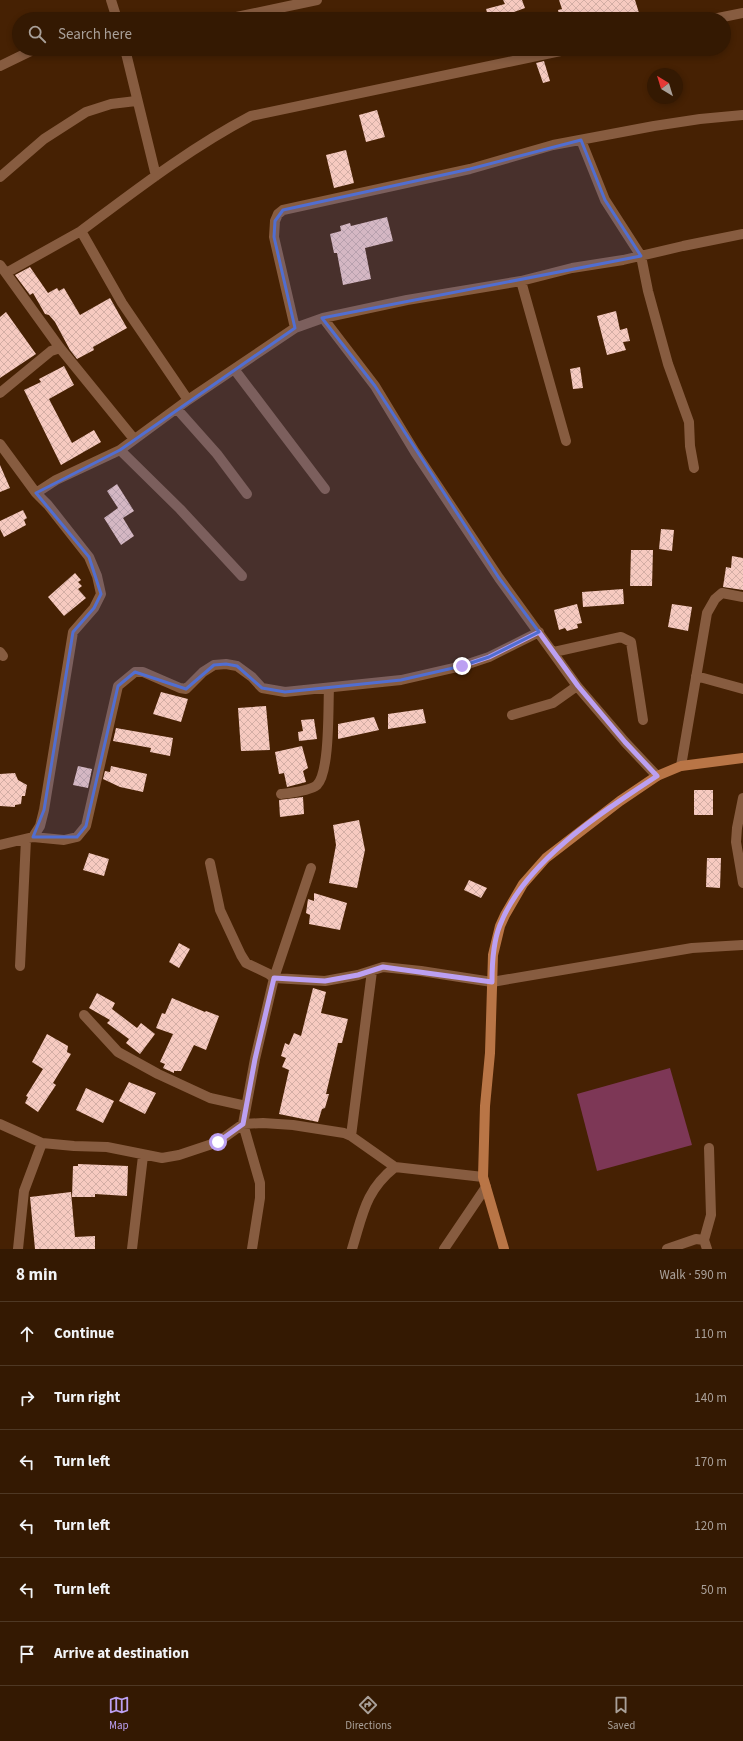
<!DOCTYPE html>
<html lang="en">
<head>
<meta charset="utf-8">
<style>
	:root { --surface:#341902; --page:#3f2611; --text:#f1f3f6; --muted:#a9a099; --line:#4e3824; --accent:#bca0f2 }
	body { margin:0; font-family:"Source Sans 3",sans-serif; background:var(--page); color:var(--text) }
	.compass { position:absolute; left:647px; top:68px; width:36px; height:36px; border-radius:50%; background:var(--surface); box-shadow:0 2px 6px #0003; rotate:322deg }
	.stop { position:absolute; width:12px; height:12px; margin:-9px; border:3px solid #bca0f2; border-radius:50%; background:#fff }
	.stop.end { background:#bca0f2; border-color:#fff; box-shadow:0 1px 4px #0008 }
	.list { margin:0; padding:0; list-style:none }
	h2 { display:flex; justify-content:space-between; align-items:center; height:52px; margin:0; padding:0 16px; font-size:17px }
	h2 small { font-size:13px; font-weight:400; color:var(--muted) }
	.list li { display:grid; grid-template-columns:26px 1fr auto; gap:12px; align-items:center; box-sizing:border-box; height:64px; padding:0 16px; border-top:1px solid var(--line) }
	.list b { display:block; font-size:15px; white-space:nowrap }
	.list em { font-size:13px; font-style:normal; color:var(--muted) }
	.icon { flex:none; width:22px; height:22px; fill:none; stroke:currentColor; stroke-width:2; stroke-linecap:round; stroke-linejoin:round }
	.map { position:relative; flex:none; width:743px; height:1249px; overflow:hidden }
	.search { position:absolute; background:var(--surface); box-shadow:0 2px 6px #0003; left:12px; right:12px; top:12px; height:44px; display:flex; align-items:center; gap:10px; box-sizing:border-box; padding:0 14px; border-radius:22px; color:var(--muted); font-size:15px }
	.sheet { height:436px; background:var(--surface) }
	nav { display:flex; justify-content:space-around; align-items:center; box-sizing:border-box; height:56px; border-top:1px solid var(--line); background:var(--surface); font-size:11px; color:var(--muted) }
	nav a { display:grid; justify-items:center; gap:2px }
	nav .on { color:var(--accent) }
	.map>svg:first-child { display:block }
	.green { fill:#7d3756 }
	.building { fill:url(#building-cross-hatch) }
	.lines { fill:none; stroke-linecap:round; stroke-linejoin:round }
	.street { stroke:#875c40; stroke-width:10 }
	.secondary { stroke:#b97546; stroke-width:10 }
	.route { stroke:#bca0f2; stroke-width:5 }
	.marked { fill:#516ed1; fill-opacity:0.2; stroke:#516ed1; stroke-width:3; stroke-linejoin:round }
</style>
</head>
<body>
<div class="map">
<svg width="743" height="1249" viewBox="0 0 743 1249">
	<defs>
		<pattern id="building-cross-hatch" width="8" height="8" patternUnits="userSpaceOnUse"><rect width="8" height="8" fill="#f6cac0"/><path d="M0 0l8 8M0 8l8-8" fill="none" stroke="#d3aea5"/></pattern>
	</defs>
	<rect width="100%" height="100%" fill="#462103"/>
	<!-- green -->
	<path class="green" d="M670,1068L692,1145L597,1171L577,1094Z"/>
	<!-- building -->
	<path class="building" d="M503,0H522L525,8L503,16L489,19L486,9L505,4Z
		M559,0H635L639,13L617,19H560L558,10L562,9Z
		M544,61L550,81L543,83L536,63Z
		M377,110L385,137L366,142L359,115Z
		M346,150L354,183L334,188L326,155Z
		M387,217L393,241L365,248L371,279L343,285L337,253H334L330,234L341,231L340,226L350,223L351,226Z
		M30,267L48,293L57,288L59,291L64,288L80,315L110,298L127,328L93,347L94,350L77,359L70,350L55,322L49,315L45,314L33,293L30,295L15,275Z
		M616,311L620,330L627,328L630,341L623,342L626,350L607,355L597,316Z
		M6,312L36,354L0,378V317Z
		M64,366L74,385L49,399L72,443L94,430L101,442L61,465L24,390L41,382L39,379Z
		M580,367L583,388L573,389L570,369Z
		M0,465L10,488L0,492Z
		M117,484L134,511L123,518L134,536L121,545L104,518L118,508L107,491Z
		M23,510L27,518L24,520L26,525L4,537L0,529V521Z
		M661,529L674,530L672,551L659,549Z
		M631,550H653L652,586H630Z
		M732,556L743,558V590L723,587L726,567L731,568Z
		M75,573L81,580L78,582L82,586L78,589L86,598L64,616L48,597Z
		M623,589L624,604L583,607L582,592Z
		M577,604L582,623L577,624L578,628L567,631L565,628L559,630L554,610Z
		M672,604L692,607L688,631L668,627Z
		M161,692L188,699L181,722L153,714Z
		M266,706L270,750L241,751L238,708Z
		M423,709L426,723L388,729V714Z
		M374,717L379,730L338,739V724Z
		M314,719L317,739L299,741L298,732L303,731L301,720Z
		M116,728L173,738L170,756L150,752L151,748L113,741Z
		M302,746L308,768L303,771L306,782L287,787L284,773L279,774L275,752Z
		M78,766L92,769L88,788L73,785Z
		M111,766L147,774L143,792L120,787L103,779L105,771L110,772Z
		M15,773L18,780L27,785L25,796H22L21,804L15,805V807L0,806V774Z
		M694,790H713V815H694Z
		M303,797L304,814L280,817L279,800Z
		M359,820L365,850L357,888L329,883L336,845L333,825Z
		M89,853L109,859L104,876L83,870Z
		M707,858H721L720,888L706,887Z
		M469,880L487,888L481,898L464,890Z
		M314,893L347,903L340,930L309,924L310,915L306,913L308,899L314,901Z
		M179,943L190,949L179,968L169,962Z
		M313,988L326,992L321,1013L348,1019L342,1043H338L326,1094H329L325,1108L322,1109L318,1122L279,1114L289,1070L282,1067L286,1058L281,1056L285,1043L289,1045L294,1033L301,1036Z
		M97,993L115,1003L112,1009L137,1028L141,1023L155,1034L140,1054L126,1043L129,1039L107,1023L110,1020L89,1008Z
		M172,998L205,1012L206,1011L219,1016L206,1050L194,1045L181,1071H174V1073L163,1068L165,1064L160,1062L173,1034L156,1028L162,1013L165,1014Z
		M47,1034L68,1046L67,1052L71,1054L53,1083L56,1085L38,1112L25,1103L28,1097L26,1096L43,1069L32,1062Z
		M129,1082L156,1093L145,1114L119,1101Z
		M86,1088L114,1101L103,1123L76,1110Z
		M78,1164L128,1166L127,1196L95,1194V1197H72L73,1166H78Z
		M71,1192L75,1237L95,1236V1249H35L30,1197Z"/>
	<g class="lines">
		<!-- street -->
		<path class="street" d="M111,0L117,19
			M227,19L317,0
			M713,19L743,13
			M125,49L156,176
			M0,66L35,49
			M581,140L605,200L641,256L648,291L668,364L689,422L690,446L694,468
			M0,177L44,139L86,112L111,104L136,101
			M81,231C136,190 190,148 251,116L570,49
			M0,265L60,348L134,439
			M6,273L81,231L122,303L188,400
			M521,281L566,441
			M323,318L375,386L415,452L499,578L577,686L625,742L657,776
			M295,328L274,237L275,221L278,214L283,210L470,169L553,145L654,126L700,119L743,115
			M234,369L325,489
			M0,393L51,351L60,348
			M177,409L217,454L247,494
			M0,444L36,493
			M120,450L180,509L242,576
			M0,652L3,656
			M554,652L621,637L631,642L643,720
			M696,676L743,689
			M512,715L553,703L577,686
			M681,766L707,613L715,599L722,593L743,597
			M281,794C290,793 310,791 317,785C330,772 328,707 329,688
			M743,798L737,828L736,842L743,883
			M33,837L40,826L44,810L73,632L94,608L101,594L97,576L89,557L48,505L36,493L56,480L120,450L188,400L295,328L323,318L407,300L521,281L572,268L623,260L683,246L743,234
			M0,845L33,837L64,840L77,837L86,826L118,686L135,672H143L180,688L186,689L203,672L214,665L226,664L237,666L252,677L262,688L285,692L401,680L462,666L489,657L539,632
			M210,863L220,910L241,955L246,963L269,974L274,978L255,1059L243,1124L260,1183V1198L252,1249
			M311,868L274,978L325,981L358,975L383,967L421,971L492,982L692,948L743,945
			M20,966L26,839
			M84,1015L118,1052L158,1074L210,1098L246,1106
			M0,1124L42,1143L74,1146L107,1147L162,1158L179,1155L218,1142L243,1124L263,1123L293,1125L344,1133L351,1136L395,1167L483,1177
			M351,1136L372,971
			M704,1240L711,1215L709,1148
			M18,1249L24,1191L42,1143
			M132,1249L143,1156
			M352,1249C363,1214 365,1191 395,1167
			M444,1249L486,1187
			M667,1249L696,1239L704,1240L707,1249"/>
		<!-- secondary -->
		<path class="secondary" d="M504,1249L483,1177L485,1106L490,1053L493,955L500,926L505,915L523,884L546,858L620,801L657,776L681,766L743,758"/>
	</g>
	<g class="lines">
		<!-- route -->
		<path class="route" d="M218,1142L243,1124L255,1059L274,978L325,981L358,975L383,967L492,982C492,963 493,942 500,925C525,861 602,812 657,776L625,742L578,686L539,632L489,657L462,666"/>
	</g>
	<!-- marked area -->
	<path class="marked" d="M581,140L605,200L641,256L322,318L375,386L499,578L539,632L489,657L462,666L401,680L285,692L262,688L237,666L226,664L214,665L186,689L135,672L118,686L86,826L77,837H33L44,810L73,632L94,608L101,594L89,557L36,493L120,450L295,328L274,237L275,221L283,210L470,169Z"/>
</svg>
<svg class="compass" viewBox="-18 -18 36 36"><path d="M0-13l5 13h-10z" fill="#e53935"/><path d="M0 13l5-13h-10z" fill="#a9a099"/></svg>
<div class="stop" style="left:218px;top:1142px"></div>
<div class="stop end" style="left:462px;top:666px"></div>
<div class="search"><svg class="icon" aria-label="search" viewBox="0 0 24 24"><circle cx="10" cy="10" r="6"/><path d="M15 15l6 6"/></svg>Search here</div>
</div>
<section class="sheet">
<h2>8 min<small>Walk · 590 m</small></h2>
<ul class="list">
<li><svg class="icon" aria-label="ahead" viewBox="0 0 24 24"><path d="M12 20V5M6 11l6-6 6 6"/></svg><div><b>Continue</b></div><em>110 m</em></li>
<li><svg class="icon" aria-label="right" viewBox="0 0 24 24"><path d="M7 20v-9h11M14 6l5 5-5 5"/></svg><div><b>Turn right</b></div><em>140 m</em></li>
<li><svg class="icon" aria-label="left" viewBox="0 0 24 24"><path d="M17 20v-9H6M10 6l-5 5 5 5"/></svg><div><b>Turn left</b></div><em>170 m</em></li>
<li><svg class="icon" aria-label="left" viewBox="0 0 24 24"><path d="M17 20v-9H6M10 6l-5 5 5 5"/></svg><div><b>Turn left</b></div><em>120 m</em></li>
<li><svg class="icon" aria-label="left" viewBox="0 0 24 24"><path d="M17 20v-9H6M10 6l-5 5 5 5"/></svg><div><b>Turn left</b></div><em>50 m</em></li>
<li><svg class="icon" aria-label="arrive" viewBox="0 0 24 24"><path d="M6 21V4h12l-3 4 3 4H6"/></svg><div><b>Arrive at destination</b></div></li>
</ul>
</section>
<nav>
<a class="on"><svg class="icon" aria-label="map" viewBox="0 0 24 24"><path d="M3 6l6-2 6 2 6-2v14l-6 2-6-2-6 2zM9 4v14M15 6v14"/></svg>Map</a>
<a><svg class="icon" aria-label="directions" viewBox="0 0 24 24"><path d="M12 3l9 9-9 9-9-9zM9 14v-3h6M13 9l2 2-2 2"/></svg>Directions</a>
<a><svg class="icon" aria-label="saved" viewBox="0 0 24 24"><path d="M7 4h10v16l-5-4-5 4z"/></svg>Saved</a>
</nav>
</body>
</html>
